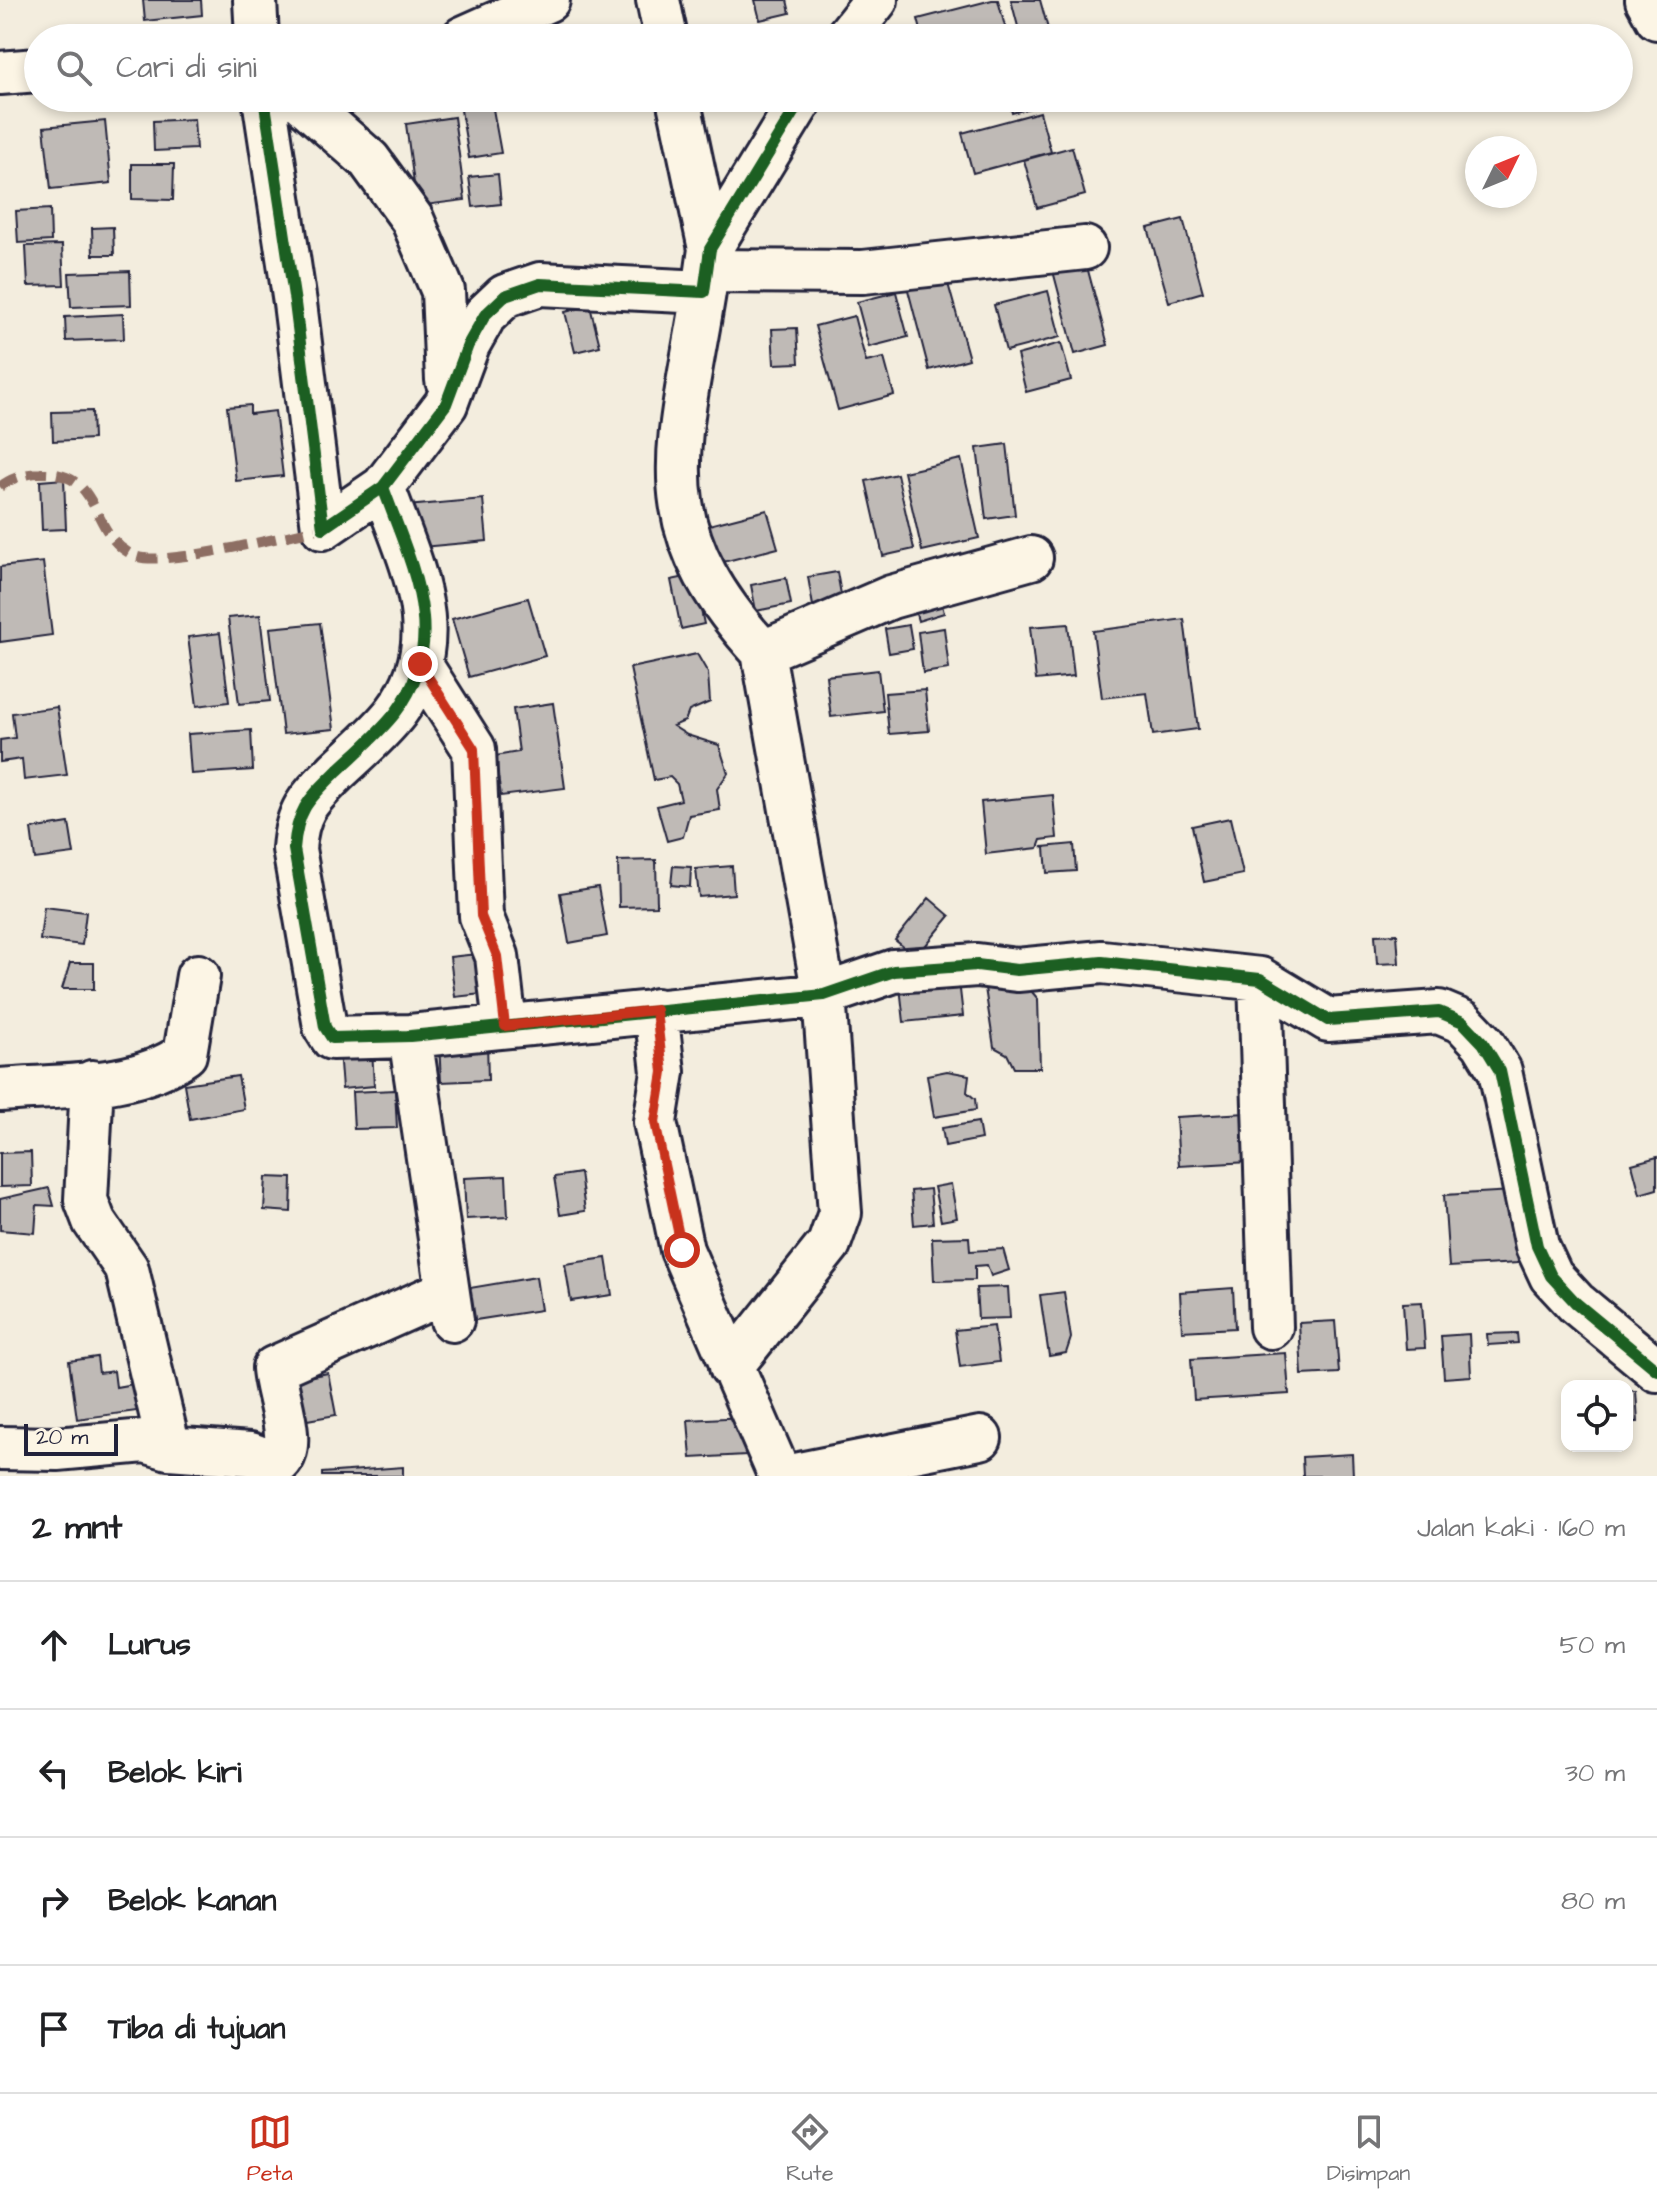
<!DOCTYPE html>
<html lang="id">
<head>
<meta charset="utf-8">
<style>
	:root { --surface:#fff; --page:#f6f6f6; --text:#202124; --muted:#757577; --line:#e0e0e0; --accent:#c8321e }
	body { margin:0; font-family:"Architects Daughter",sans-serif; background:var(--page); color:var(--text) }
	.controls { position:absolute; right:24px; bottom:24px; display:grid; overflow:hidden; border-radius:16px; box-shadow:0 4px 12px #0003 }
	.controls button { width:72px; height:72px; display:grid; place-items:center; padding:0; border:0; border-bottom:2px solid var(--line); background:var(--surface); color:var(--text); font:40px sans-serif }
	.compass { position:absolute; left:1465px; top:136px; width:72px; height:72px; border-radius:50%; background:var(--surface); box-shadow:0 4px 12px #0003; rotate:47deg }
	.scale { position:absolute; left:24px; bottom:20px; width:94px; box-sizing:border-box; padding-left:8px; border:4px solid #22223b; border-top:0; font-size:22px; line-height:28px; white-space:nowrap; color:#22223b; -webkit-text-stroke:6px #fcf5e5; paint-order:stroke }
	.stop { position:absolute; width:24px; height:24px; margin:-18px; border:6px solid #c8321e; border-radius:50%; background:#fff }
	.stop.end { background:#c8321e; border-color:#fff; box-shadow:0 2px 8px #0008 }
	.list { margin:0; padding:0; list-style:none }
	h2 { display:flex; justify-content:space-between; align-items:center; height:104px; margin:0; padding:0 32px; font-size:34px }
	h2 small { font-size:26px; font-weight:400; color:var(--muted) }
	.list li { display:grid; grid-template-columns:52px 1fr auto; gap:24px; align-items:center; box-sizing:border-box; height:128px; padding:0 32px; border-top:2px solid var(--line) }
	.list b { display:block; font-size:30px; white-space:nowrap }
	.list em { font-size:26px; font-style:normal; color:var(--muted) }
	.icon { flex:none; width:44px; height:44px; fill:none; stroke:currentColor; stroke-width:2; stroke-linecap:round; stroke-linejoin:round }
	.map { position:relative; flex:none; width:1657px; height:1476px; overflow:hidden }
	.search { position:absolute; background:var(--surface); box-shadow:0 4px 12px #0003; left:24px; right:24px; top:24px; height:88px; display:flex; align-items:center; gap:20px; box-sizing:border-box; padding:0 28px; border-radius:44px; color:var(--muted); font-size:30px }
	.sheet { height:616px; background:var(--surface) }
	nav { display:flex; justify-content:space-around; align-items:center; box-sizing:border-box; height:112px; border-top:2px solid var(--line); background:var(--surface); font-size:22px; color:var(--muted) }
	nav a { display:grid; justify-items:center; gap:4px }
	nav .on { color:var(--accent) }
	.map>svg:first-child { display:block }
	.building { fill:#bfbab6; stroke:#22223b; stroke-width:2 }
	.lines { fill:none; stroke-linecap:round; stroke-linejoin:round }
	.minor-casing { stroke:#22223b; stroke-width:48 }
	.minor { stroke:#fcf5e5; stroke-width:42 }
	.quiet { stroke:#8d6e63; stroke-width:10; stroke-dasharray:20 10; stroke-linecap:butt }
	.cycleway-casing { stroke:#fcf5e5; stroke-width:17 }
	.cycleway { stroke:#1b5e20; stroke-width:12 }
	.route { stroke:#c8321e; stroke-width:10 }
</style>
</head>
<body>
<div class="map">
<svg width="1657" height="1476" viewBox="0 0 1657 1476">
	<rect width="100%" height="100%" fill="#f3edde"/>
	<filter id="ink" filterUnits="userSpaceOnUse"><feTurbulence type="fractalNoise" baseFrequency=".0125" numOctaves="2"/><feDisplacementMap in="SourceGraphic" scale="16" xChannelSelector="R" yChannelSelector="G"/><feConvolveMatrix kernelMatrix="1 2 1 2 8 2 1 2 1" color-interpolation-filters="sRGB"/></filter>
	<g filter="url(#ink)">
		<!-- building -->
		<path class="building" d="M143,0H201L202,15L145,21Z
			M755,0H787L790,13L760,20Z
			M992,0H998L1008,38H923L918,19Z
			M1011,0H1040L1050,36L1021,38Z
			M459,98H491L501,153L469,158Z
			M1008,98H1051L1052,102L1012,113Z
			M1040,112L1051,152L973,173L962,133Z
			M454,117L465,200L417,206L406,124Z
			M194,119L196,149L154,151L153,121Z
			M105,121L111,183L51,189L44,127Z
			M1072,147L1085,195L1037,208L1024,160Z
			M132,164H174L173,200L132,199Z
			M498,174L501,204L473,207L469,177Z
			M50,209L51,241L18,243L16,211Z
			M1183,219L1203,292L1169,302L1148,228Z
			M113,227L114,255H93L92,228Z
			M62,245L64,285L28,286L26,246Z
			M1086,263L1108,345L1075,354L1053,271Z
			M130,271L131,305L71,307L69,273Z
			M947,280L969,359L929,370L908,290Z
			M1048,291L1060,337L1006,351L994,305Z
			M896,292L908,337L869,347L857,302Z
			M590,306L600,346L575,352L565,312Z
			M123,314L124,339L66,341L65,317Z
			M854,316L866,362L884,358L894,395L838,410L815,326Z
			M797,328L799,363L774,364L772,329Z
			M1061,343L1071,380L1026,392L1017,355Z
			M250,405V414L275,411L283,476L236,481L227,407Z
			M92,411L93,439L53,441L52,412Z
			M1007,444L1015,515L986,519L977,448Z
			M961,459L979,538L922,551L904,472Z
			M897,474L914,549L883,556L866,481Z
			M64,479L66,529L42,530L40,481Z
			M483,499L487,541L411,548L407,506Z
			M767,510L778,548L715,564L705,526Z
			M43,562L52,635L0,642V567Z
			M679,568H692L704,624L681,629L671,580L681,578Z
			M837,572L842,600L813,606L808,577Z
			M786,578L791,604L756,611L751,585Z
			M939,592L944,613L918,621L912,600Z
			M528,598L545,656L469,677L452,619Z
			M260,615L270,701L239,704L228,618Z
			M1184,619L1198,729L1153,735L1147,693L1102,698L1093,631Z
			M320,623L334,729L283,734L270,628Z
			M1068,624L1074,676L1036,680L1030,627Z
			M909,625L913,649L889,653L885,629Z
			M944,628L949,669L923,673L918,632Z
			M220,633L229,702L197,706L188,637Z
			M697,654L708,673L710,702L689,711L685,721L673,726L687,735L719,745L728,773L717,789L720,810L689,815L683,837L667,841L657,806L681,800L677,784L670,777L654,780L630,668Z
			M878,670L883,711L831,717L826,676Z
			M925,690L929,731L889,734L885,693Z
			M553,703L565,788L501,796L495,756L519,752L513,709Z
			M57,707L67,775L24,780L22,759L0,762V740L15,738L12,713Z
			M251,730L253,770L191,774L188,734Z
			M1053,795L1057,838L1041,840L1038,848L986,854L981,802Z
			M1230,818L1243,874L1204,882L1192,826Z
			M69,823L74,854L35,859L31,829Z
			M1074,844L1076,871L1047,873L1045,848L1042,847Z
			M656,860L657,906L619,907L618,861Z
			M673,866L691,867L690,887L671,885Z
			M732,866L734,894L699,897L696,869Z
			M598,887L607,936L569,943L560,893Z
			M929,898L950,916L916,957L895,940Z
			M44,907L86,912L82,945L40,940Z
			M1397,934L1399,963L1377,964L1375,935Z
			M486,953L491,993L455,997L450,957Z
			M70,963H94V989H62Z
			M959,981L963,1016L904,1022L900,987Z
			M1015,983L1026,985L1038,999L1040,1068H1014L1007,1054L994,1047L985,988Z
			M487,1041L488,1080L441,1082L439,1043Z
			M372,1048L374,1086L342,1089L339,1050Z
			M947,1071L969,1075L967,1092L975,1099L976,1110L934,1117L927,1075Z
			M238,1076L244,1109L190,1119L184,1084Z
			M395,1090L397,1128L354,1129L352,1092Z
			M1246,1113L1249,1162L1179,1166L1176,1117Z
			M978,1122L981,1139L945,1146L942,1128Z
			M31,1152L32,1186L0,1187V1153Z
			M1657,1157V1189L1640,1194L1632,1164Z
			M580,1173L585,1211L560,1215L554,1177Z
			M506,1176L508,1217L466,1219L464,1178Z
			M266,1177L292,1178L291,1212L264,1210Z
			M951,1184L957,1218L941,1221L934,1187Z
			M49,1188L54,1206L37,1205L35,1233L0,1230V1199Z
			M930,1189L933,1223L914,1225L911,1191Z
			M1513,1191L1518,1263L1449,1267L1444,1195Z
			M969,1237L970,1251L1003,1249L1009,1270L991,1276L987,1265L975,1266V1280L934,1281L932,1238Z
			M606,1258L612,1295L571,1301L565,1264Z
			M536,1277L541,1310L469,1321L464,1289Z
			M1008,1287L1010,1318L978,1319L976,1288Z
			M1233,1288L1235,1328L1182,1331L1180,1292Z
			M1064,1292L1071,1338L1066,1353L1049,1356L1040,1295Z
			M1422,1302L1425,1348L1406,1349L1403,1303Z
			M1335,1321L1339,1373L1302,1375L1299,1323Z
			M994,1326L999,1362L960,1367L955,1330Z
			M1517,1333L1518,1343L1488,1345L1487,1334Z
			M1469,1334L1471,1376L1444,1378L1441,1336Z
			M1286,1353L1289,1394L1194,1400L1191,1359Z
			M97,1357L99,1373L114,1371L116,1387L133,1384L137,1411L77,1419L69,1361Z
			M328,1373L336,1415L290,1423L282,1382Z
			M1627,1391H1636L1638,1422H1627Z
			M744,1417L746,1455L691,1458L688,1420Z
			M1352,1454L1353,1476H1303L1302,1457Z
			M403,1467V1476H322V1473Z"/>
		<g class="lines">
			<!-- minor casing -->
			<g class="minor-casing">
				<path id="minor" d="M255,0L257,38
					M658,0L666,38
					M1647,0L1657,18
					M463,38L548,0
					M846,38L876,0
					M0,73L38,70
					M264,98L295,303L323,528L383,487L446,404L468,345L485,315L505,296L540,284L704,292L710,249L802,98
					M298,98L369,160L412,219L443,291L447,380
					M678,98L710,249
					M707,271L863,272L1085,248
					M704,292C679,449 643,522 763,652L824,995L840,1213L829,1244L731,1367
					M383,487C410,563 452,638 396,712C379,734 356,753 336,772C309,799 297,809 294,849L325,1027L332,1038L410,1036L824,995L894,971L977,965L1017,970L1102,962L1260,979L1328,1020L1439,1012L1463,1022L1483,1043L1500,1071L1537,1246L1551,1276L1576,1303L1657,1370
					M763,652L891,597L1031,558
					M420,664L474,749L481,916L497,956L505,1026
					M1260,979L1271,1327
					M656,1010L663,1072L655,1122L682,1250L780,1476
					M410,1036L452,1320
					M92,1082L86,1200L94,1221L127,1269L169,1448
					M0,1090C59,1085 135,1090 185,1054L198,976
					M0,1448L57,1449L145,1441L169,1448L250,1454L277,1464C299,1448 275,1393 274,1368L447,1291
					M789,1476L980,1438"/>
			</g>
			<!-- minor -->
			<use href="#minor" class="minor"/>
			<!-- quiet -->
			<path class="quiet" d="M0,487C10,478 28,473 40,473C105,471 87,535 135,556C162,568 288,535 323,528"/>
			<!-- cycleway casing -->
			<g class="cycleway-casing">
				<path id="cycleway" d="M264,98L295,303L323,528L383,487L446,404L468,345L485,315L505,296L540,284L704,292L710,249L802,98
					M383,487C410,563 452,638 396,712C379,734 356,753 336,772C309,799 297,809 294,849L325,1027L332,1038L410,1036L824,995L894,971L977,965L1017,970L1102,962L1260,979L1328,1020L1439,1012L1463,1022L1483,1043L1500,1071L1537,1246L1551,1276L1576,1303L1657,1370"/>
			</g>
			<!-- cycleway -->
			<use href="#cycleway" class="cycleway"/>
		</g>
	</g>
	<g class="lines" filter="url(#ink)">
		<!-- route -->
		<path class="route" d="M420,664L474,749L481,916L497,956L505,1026L656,1010L663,1072L655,1122L682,1250"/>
	</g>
</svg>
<div class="controls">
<button><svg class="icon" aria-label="locate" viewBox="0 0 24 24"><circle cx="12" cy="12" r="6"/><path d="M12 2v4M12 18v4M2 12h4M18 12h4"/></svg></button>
</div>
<svg class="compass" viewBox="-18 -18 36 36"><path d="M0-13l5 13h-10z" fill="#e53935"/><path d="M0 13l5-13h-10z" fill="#757577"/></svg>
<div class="scale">20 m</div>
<div class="stop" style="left:682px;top:1250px"></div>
<div class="stop end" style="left:420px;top:664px"></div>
<div class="search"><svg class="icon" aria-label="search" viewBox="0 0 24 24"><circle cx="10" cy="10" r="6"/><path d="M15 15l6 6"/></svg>Cari di sini</div>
</div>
<section class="sheet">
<h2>2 mnt<small>Jalan kaki · 160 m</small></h2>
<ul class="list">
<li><svg class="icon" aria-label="ahead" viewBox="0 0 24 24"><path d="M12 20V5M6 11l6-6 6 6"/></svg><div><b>Lurus</b></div><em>50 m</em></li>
<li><svg class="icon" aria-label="left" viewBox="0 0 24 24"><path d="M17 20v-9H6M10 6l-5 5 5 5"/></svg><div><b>Belok kiri</b></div><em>30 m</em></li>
<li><svg class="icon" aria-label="right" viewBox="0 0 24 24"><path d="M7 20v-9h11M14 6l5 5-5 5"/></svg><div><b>Belok kanan</b></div><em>80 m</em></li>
<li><svg class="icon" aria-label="arrive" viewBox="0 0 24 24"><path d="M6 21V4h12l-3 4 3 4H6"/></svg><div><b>Tiba di tujuan</b></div></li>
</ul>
</section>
<nav>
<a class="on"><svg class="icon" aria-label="map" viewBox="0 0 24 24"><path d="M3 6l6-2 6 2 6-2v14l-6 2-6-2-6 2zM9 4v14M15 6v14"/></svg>Peta</a>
<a><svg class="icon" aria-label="directions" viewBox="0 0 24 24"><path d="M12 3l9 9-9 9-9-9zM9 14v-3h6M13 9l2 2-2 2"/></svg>Rute</a>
<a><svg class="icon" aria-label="saved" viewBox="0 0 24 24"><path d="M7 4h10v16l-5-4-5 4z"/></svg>Disimpan</a>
</nav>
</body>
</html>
